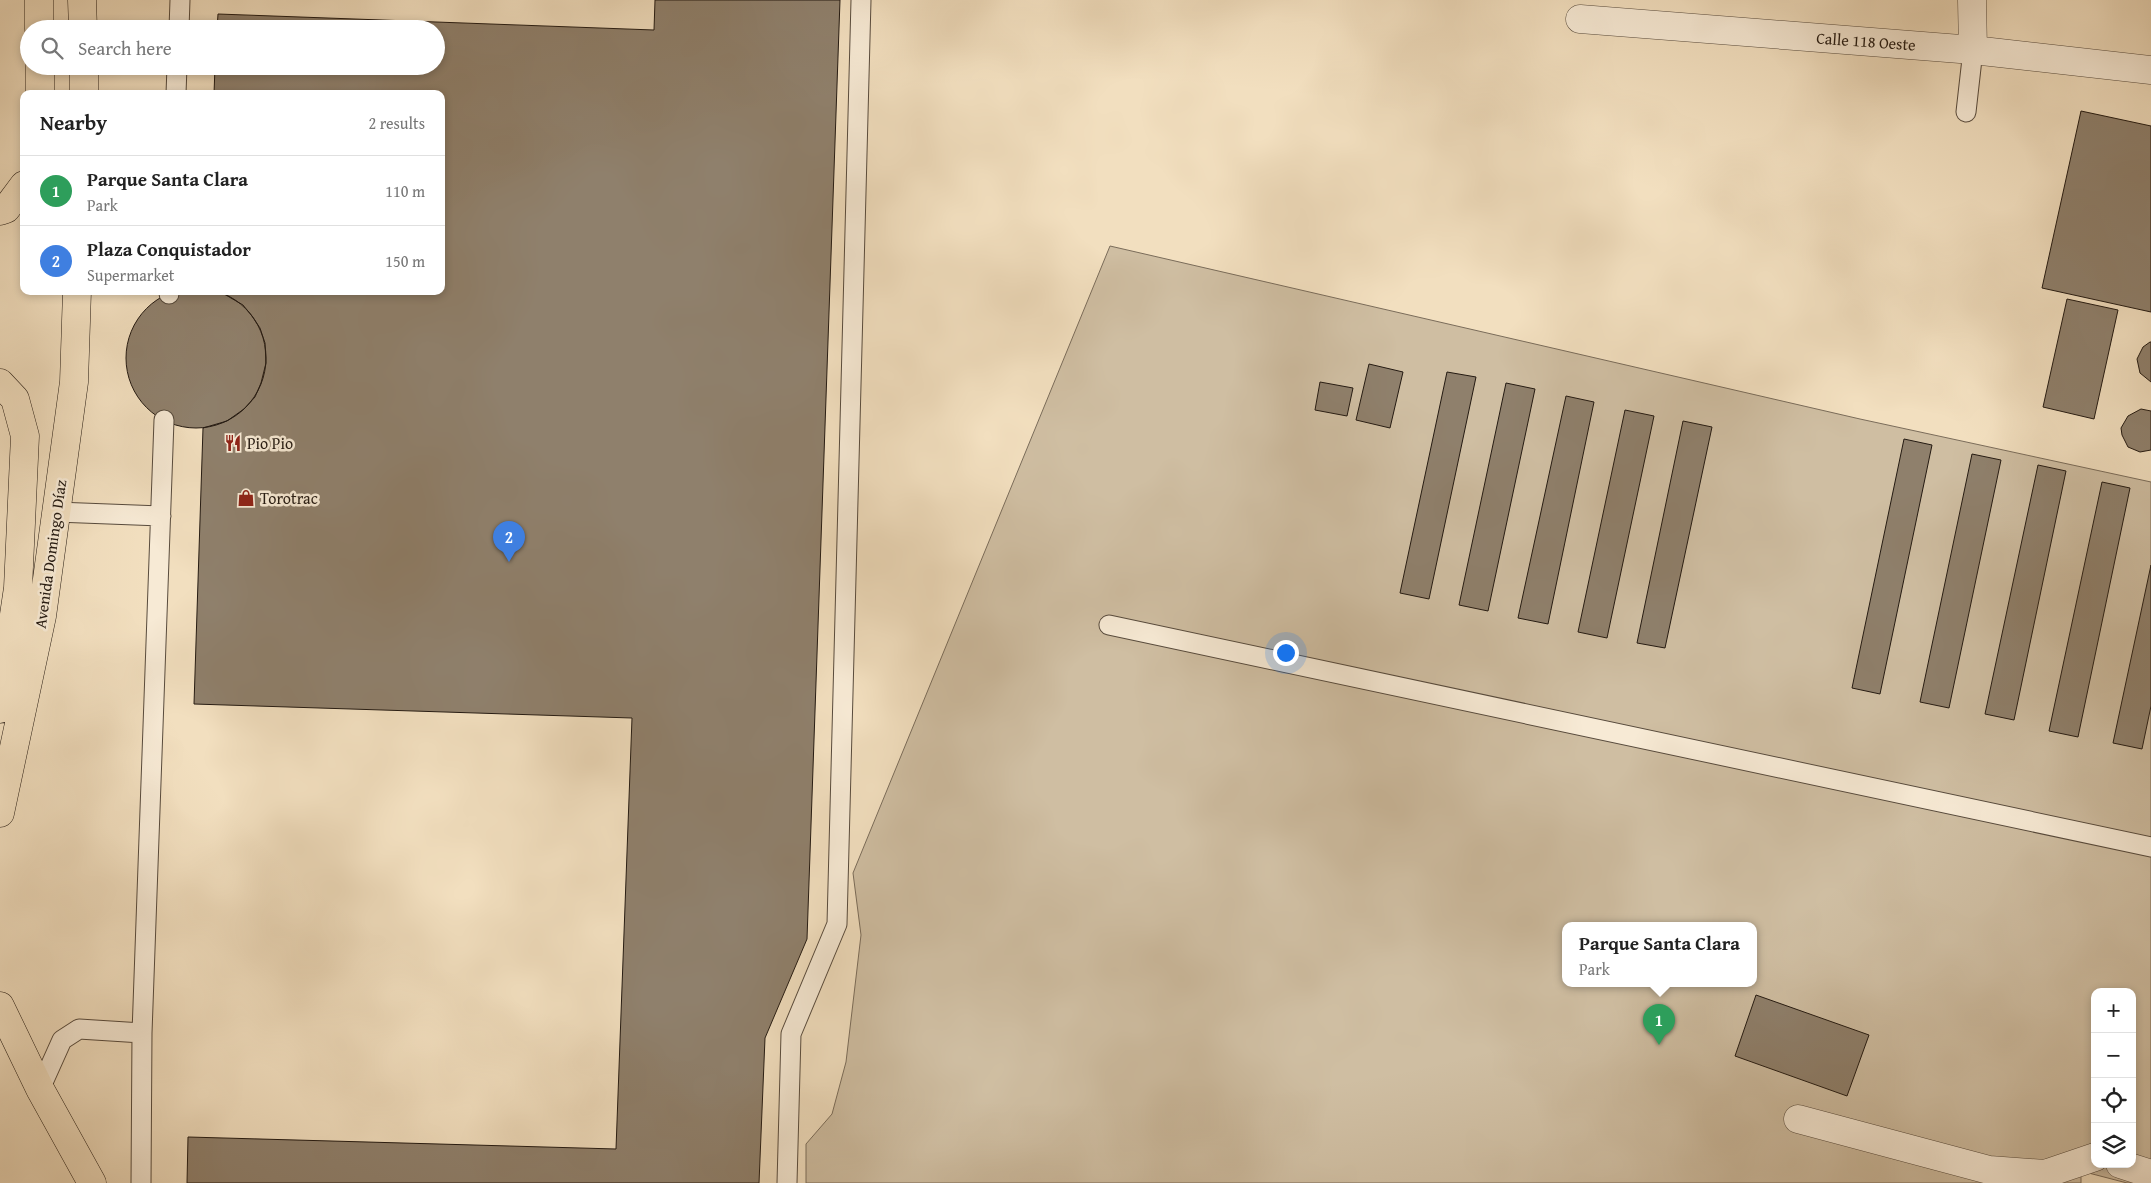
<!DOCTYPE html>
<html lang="en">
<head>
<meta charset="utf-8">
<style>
	:root { --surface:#fff; --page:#f2f2f2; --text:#222; --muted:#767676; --line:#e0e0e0; --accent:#0f766e }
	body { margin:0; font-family:"Gentium Book Plus",serif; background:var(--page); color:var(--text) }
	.controls { position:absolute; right:15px; bottom:15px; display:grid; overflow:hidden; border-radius:10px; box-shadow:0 2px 8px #0003 }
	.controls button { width:45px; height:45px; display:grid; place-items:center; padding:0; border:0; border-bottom:1px solid var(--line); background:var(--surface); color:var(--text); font:25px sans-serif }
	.you { position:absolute; left:1285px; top:652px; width:18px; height:18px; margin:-12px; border:4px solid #fff; border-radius:50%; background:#1a73e8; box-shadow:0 0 0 8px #1a73e833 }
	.badge { display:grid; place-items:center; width:32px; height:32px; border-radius:50%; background:var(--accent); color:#fff; font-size:16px; font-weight:700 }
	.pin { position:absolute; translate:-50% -41px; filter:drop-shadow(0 1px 2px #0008) }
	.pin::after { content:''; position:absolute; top:26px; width:18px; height:15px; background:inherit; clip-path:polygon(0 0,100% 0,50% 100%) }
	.popup { position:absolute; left:1562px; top:922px; width:195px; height:65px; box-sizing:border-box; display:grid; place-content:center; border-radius:10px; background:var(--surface); filter:drop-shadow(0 1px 4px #0005); font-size:16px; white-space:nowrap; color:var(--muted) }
	.popup b { font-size:19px; color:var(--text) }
	.popup::after { content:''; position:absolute; left:50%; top:100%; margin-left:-10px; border:10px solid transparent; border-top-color:var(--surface) }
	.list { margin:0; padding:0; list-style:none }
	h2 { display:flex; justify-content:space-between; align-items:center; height:65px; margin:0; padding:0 20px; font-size:21px }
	h2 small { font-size:16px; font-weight:400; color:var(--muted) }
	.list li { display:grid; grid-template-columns:32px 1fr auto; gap:15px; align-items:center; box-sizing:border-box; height:70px; padding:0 20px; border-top:1px solid var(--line) }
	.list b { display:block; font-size:19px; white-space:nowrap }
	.list p { margin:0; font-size:16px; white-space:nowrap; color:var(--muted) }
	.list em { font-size:16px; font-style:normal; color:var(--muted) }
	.icon { flex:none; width:28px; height:28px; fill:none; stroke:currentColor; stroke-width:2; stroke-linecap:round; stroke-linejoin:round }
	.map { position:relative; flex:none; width:2151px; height:1183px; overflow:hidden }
	.search { position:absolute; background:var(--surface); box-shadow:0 2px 8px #0003; left:20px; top:20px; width:425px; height:55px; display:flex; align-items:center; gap:12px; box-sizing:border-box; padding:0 18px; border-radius:28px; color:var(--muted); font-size:19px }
	.panel { position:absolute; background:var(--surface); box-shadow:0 2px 8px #0003; left:20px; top:90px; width:425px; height:205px; border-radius:10px }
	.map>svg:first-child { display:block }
	.green { fill:#cfbea2; stroke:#7a6c5a; fill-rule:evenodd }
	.building { fill:#8f806c; stroke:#241a12 }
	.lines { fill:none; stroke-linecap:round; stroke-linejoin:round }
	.lane-casing { stroke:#584b3d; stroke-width:21 }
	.street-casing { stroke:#584b3d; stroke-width:29 }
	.primary-casing { stroke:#241a12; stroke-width:29 }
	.lane { stroke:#f7ead5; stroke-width:19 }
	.street { stroke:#f7ead5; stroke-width:28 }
	.primary { stroke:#f2dfbf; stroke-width:28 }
	.labels { text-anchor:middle; stroke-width:5; stroke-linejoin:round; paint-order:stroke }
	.street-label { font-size:16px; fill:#241a12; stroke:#f7ead5 }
	.poi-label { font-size:16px; fill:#241a12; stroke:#f7ead5; text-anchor:start }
</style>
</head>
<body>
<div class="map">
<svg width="2151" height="1183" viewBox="0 0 2151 1183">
	<rect width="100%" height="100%" fill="#f2dfbf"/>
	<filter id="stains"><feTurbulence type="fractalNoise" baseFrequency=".004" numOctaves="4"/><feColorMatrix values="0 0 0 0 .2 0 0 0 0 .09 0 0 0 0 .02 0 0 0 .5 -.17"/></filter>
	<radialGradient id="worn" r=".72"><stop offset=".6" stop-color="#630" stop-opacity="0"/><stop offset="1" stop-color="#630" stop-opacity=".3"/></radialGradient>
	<!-- green -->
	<path class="green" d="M1110,246L1860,419L2151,482V1183H2127L2081,1171V1183H806V1144L832,1114L846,1062L861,935L853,873ZM1565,926H1753V984H1565ZM2095,992H2132V1164H2095Z"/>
	<!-- building -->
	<path class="building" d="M655,0H840L807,939L765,1038L759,1183H187L188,1137L616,1149L632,718L194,704L203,428L227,421L244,409L255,397L261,383L266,363L265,343L260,328L252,316L243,305L219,291H441V94H214L215,66H436V29H217L218,14L654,30Z
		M2081,111L2151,126V312L2042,288Z
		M126 358a70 70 0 1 1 140 0a70 70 0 1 1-140 0Z
		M2067,299L2118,310L2094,419L2043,407Z
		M2150,342H2151V382L2140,373L2137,359L2143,347Z
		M1369,364L1403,372L1390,428L1356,420Z
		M1447,372L1476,377L1429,599L1400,593Z
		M1320,382L1353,388L1347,416L1315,410Z
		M1506,383L1535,389L1488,611L1459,605Z
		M1566,396L1594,402L1548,624L1518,618Z
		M2141,409L2151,411V450L2140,452L2128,447L2122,435L2121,428L2128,416Z
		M1625,410L1654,416L1607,638L1578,632Z
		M1683,421L1712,427L1665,648L1637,643Z
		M1904,439L1932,445L1880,694L1852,688Z
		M1972,454L2001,460L1949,708L1920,702Z
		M2038,465L2066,471L2014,720L1985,714Z
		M2102,482L2130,488L2078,737L2049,731Z
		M2151,565V706L2142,749L2113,743Z
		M1756,995L1869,1035L1847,1096L1735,1056Z"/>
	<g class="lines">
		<!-- lane casing -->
		<g class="lane-casing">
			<path id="lane" d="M179,29L180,0
				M176,94L177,66
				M1966,112L1973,50
				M169,294V291
				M56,512L161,516
				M1109,625L2151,847
				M40,1089L62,1040L79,1029L142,1033
				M141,1183L142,1033L164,420
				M787,1183L791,1034L837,924L861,0"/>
		</g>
		<!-- street casing -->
		<g class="street-casing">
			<path id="street" d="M1972,0L1973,50
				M1580,19L1973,50L2151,70
				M1798,1119L1989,1170L2045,1174L2095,1157
				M2120,1164L2151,1174"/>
		</g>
		<!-- primary casing -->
		<g class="primary-casing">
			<path id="primary" d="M39,0V29
				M82,0L83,29
				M40,66V94
				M84,66V94
				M0,211L6,209L24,185
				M0,383L15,399L25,436L18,588L0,709
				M0,813L42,616L74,382L77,291
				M0,1006L40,1089L92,1183"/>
		</g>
		<!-- lane -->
		<use href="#lane" class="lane"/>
		<!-- street -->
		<use href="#street" class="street"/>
		<!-- primary -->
		<use href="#primary" class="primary"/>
	</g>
	<!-- icons -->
	<defs>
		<g id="restaurant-bare" transform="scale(1.35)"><path d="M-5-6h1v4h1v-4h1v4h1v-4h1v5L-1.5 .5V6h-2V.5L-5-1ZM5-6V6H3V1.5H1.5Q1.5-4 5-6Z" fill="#8f2418" stroke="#f7ead5" stroke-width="2.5" paint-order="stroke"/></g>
		<g id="shop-bare" transform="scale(1.35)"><path d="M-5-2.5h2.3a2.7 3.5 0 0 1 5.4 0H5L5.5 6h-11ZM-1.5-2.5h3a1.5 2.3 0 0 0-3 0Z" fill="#8f2418" stroke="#f7ead5" stroke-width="2.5" paint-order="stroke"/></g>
	</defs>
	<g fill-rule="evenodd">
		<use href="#restaurant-bare" x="233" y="443"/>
		<use href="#shop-bare" x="246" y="498"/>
	</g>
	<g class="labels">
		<!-- street labels -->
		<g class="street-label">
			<text transform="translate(1866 41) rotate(4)" y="6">Calle 118 Oeste</text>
			<text transform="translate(50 554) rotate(-82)" y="6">Avenida Domingo Díaz</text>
		</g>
		<!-- poi labels -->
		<g class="poi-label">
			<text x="247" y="449">Pio Pio</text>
			<text x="260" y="504">Torotrac</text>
		</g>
	</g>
	<rect width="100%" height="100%" filter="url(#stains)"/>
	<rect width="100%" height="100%" fill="url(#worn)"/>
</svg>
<div class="controls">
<button>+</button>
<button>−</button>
<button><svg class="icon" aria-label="locate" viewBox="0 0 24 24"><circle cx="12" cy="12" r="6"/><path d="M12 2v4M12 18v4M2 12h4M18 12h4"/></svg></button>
<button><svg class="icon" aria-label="layers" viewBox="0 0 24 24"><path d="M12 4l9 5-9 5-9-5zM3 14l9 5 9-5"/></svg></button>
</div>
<div class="you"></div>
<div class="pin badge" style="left:1659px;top:1045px;background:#2e9e5b">1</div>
<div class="popup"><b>Parque Santa Clara</b>Park</div>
<div class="pin badge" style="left:509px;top:562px;background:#3f7fe0">2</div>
<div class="search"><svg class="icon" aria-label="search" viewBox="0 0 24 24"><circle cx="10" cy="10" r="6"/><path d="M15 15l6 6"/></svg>Search here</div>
<section class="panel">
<h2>Nearby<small>2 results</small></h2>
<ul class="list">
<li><span class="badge" style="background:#2e9e5b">1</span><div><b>Parque Santa Clara</b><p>Park</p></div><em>110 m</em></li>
<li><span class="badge" style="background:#3f7fe0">2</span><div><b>Plaza Conquistador</b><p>Supermarket</p></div><em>150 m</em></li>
</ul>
</section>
</div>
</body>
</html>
